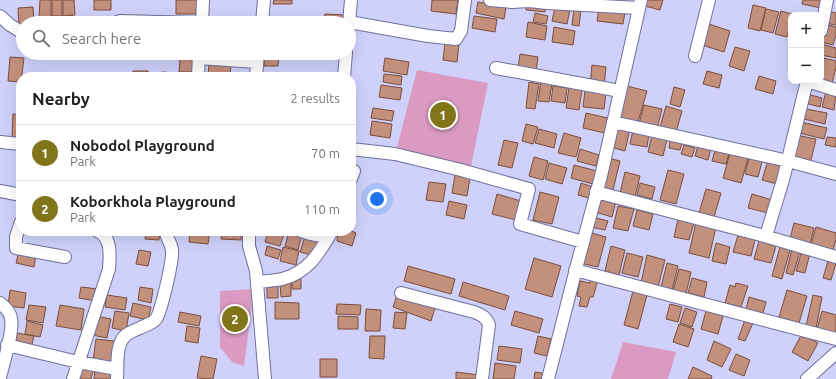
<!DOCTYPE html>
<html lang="en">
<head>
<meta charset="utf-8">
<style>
	:root { --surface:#fff; --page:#f2f2f2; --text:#222; --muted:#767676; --line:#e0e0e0; --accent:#807518 }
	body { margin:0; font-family:Ubuntu,sans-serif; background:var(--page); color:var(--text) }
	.controls { position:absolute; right:12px; top:12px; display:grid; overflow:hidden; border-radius:8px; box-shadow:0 4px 16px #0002 }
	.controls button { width:36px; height:36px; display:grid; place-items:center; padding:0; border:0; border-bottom:1px solid var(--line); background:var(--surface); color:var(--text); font:20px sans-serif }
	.you { position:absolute; left:377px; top:199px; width:14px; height:14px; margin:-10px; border:3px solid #fff; border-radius:50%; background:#1a73e8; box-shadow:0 0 0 6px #1a73e833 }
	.badge { display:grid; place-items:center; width:26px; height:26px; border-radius:50%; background:var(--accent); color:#fff; font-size:13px; font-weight:700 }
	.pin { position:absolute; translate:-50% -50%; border:2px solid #fff; box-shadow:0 1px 4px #0006 }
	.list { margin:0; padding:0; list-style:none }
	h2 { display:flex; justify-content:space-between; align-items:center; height:52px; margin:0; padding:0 16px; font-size:17px }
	h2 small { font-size:13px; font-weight:400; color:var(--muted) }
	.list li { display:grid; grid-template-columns:26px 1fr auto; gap:12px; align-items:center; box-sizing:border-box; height:56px; padding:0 16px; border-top:1px solid var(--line) }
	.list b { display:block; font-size:15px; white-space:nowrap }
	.list p { margin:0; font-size:13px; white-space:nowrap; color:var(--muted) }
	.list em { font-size:13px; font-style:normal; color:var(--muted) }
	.icon { flex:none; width:22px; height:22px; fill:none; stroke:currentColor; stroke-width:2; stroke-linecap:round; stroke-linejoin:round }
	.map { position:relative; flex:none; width:836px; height:379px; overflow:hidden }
	.search { position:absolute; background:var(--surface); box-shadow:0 4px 16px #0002; left:16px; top:16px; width:340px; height:44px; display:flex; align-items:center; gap:10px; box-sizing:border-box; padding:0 14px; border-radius:22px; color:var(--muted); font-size:15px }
	.panel { position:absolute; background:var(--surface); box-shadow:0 4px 16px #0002; left:16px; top:72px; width:340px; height:164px; border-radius:16px }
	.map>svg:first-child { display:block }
	.green { fill:#da9ac1 }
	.building { fill:#c3907c; stroke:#7b4d3b }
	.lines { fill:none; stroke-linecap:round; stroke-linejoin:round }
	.minor-casing { stroke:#6e709c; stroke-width:14 }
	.minor { stroke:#fff; stroke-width:12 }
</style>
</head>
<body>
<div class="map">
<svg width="836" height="379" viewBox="0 0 836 379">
	<rect width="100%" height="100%" fill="#cfd1fa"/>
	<!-- green -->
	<path class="green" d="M417,70L488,83L470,171L397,147Z
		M254,289L244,366L232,362L220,347V291Z
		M623,342L676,352L668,379H611Z"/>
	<!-- building -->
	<path class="building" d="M40,0H51V17H39Z
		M52,0H62V16H52Z
		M63,0H74L75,15L63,16Z
		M94,0H111V10H94Z
		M176,0H197L196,14H176Z
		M274,0H292V4H273Z
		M432,0H458L456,14L431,11Z
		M643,0H663L660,10L641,5Z
		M803,0H823L821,8L802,4Z
		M478,2L506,7L504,19L476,13Z
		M526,3L546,4L545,12L526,10Z
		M753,5L766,8L760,31L748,28Z
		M33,7L34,23H23V28H19L18,8Z
		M555,7L570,10L567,24L552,21Z
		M574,8L581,9L579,26L572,25Z
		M599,9L625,12L623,24L597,21Z
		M766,9L779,12L773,33L761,30Z
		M781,11L795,15H791V27L790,26L787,37L775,34Z
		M828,11L836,13V25L825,23Z
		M535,13L548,16L546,24L533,22Z
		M325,14L345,15L344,23H324Z
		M474,16L497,19L495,32L472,28Z
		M528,22L547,26L545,40L526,37Z
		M709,24L730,31L724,52L702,45Z
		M824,24L836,27V35L833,45L821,42V35Z
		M554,27L575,31L573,45L552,42Z
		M445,42L459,44L457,62L443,60Z
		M821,44L836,48V58L821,55Z
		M735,47L750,51L744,71L729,66Z
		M265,53H279L278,66H264Z
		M520,54L538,57L536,72L518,68Z
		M10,57L24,58L21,82L8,81Z
		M385,58L409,62L407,75L383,71Z
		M824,58L836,61V67L832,84L821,81V70Z
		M180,59L194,60L193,72H179Z
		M209,64H231L230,76L208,75Z
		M592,65L606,67L604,86L590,85Z
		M133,71H148V77H133Z
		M707,71L722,75L719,88L703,84Z
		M162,72L177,73V77H161Z
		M384,74L402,76L401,85L383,82Z
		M759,76L776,81L773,94L755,89Z
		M541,81L552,83L549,102L538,101Z
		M529,82L539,84L535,109L526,108Z
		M381,85L402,88L400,100L379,97Z
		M623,85L647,91L638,122L615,116Z
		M553,86L567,88L565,103L551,101Z
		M569,87L582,89L579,110L566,108Z
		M674,87L685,90L680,107L670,104Z
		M585,90L606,92L604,109L583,107Z
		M826,91L836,93L834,110L822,107Z
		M807,94L822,98L820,107L805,103Z
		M644,105L662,109L657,129L639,124Z
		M666,106L682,111L676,132L660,127Z
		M373,108L394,111L392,121L371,118Z
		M806,109L827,113L825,124L804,119Z
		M586,113L612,119L609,134L583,128Z
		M13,114L21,115V139H12Z
		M372,121L392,124L390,138L370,135Z
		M801,122L827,128L824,139L799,133Z
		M526,124L538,127L533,144L522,141Z
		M618,127L630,129L625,151L614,148Z
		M539,129L557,134L554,148L535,143Z
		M633,130L649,134L647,147L630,144Z
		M564,133L581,138L576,157L558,153Z
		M652,135L667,139L663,156L648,152Z
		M796,135L816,139L810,164L790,160Z
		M827,137L836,138V147L825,145Z
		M504,140L518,143L512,168L498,165Z
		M670,140L682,143L680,150L669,148Z
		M684,145L695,148L692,157L681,154Z
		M698,146L711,149L708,160L695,156Z
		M716,147L730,151L726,164L712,161Z
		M580,149L599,155L596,166L577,161Z
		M730,153L748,158L741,183L723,178Z
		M750,154L763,158L758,177L745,174Z
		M534,157L548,161L543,180L529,176Z
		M608,158L620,161L613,190L600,187Z
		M768,160L783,165L777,184L762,180Z
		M549,163L567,168L562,184L545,179Z
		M574,165L597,171L593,184L571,178Z
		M668,170L684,174L676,204L660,200Z
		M625,172L640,176L635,197L620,193Z
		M455,175L470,178L467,196L452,193Z
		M429,182L446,184L443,202L426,200Z
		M581,183L596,188L592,199L578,195Z
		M640,183L655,187L652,199L637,195Z
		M706,189L721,193L714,217L699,213Z
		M540,192L559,197L552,224L533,220Z
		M497,194L521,201L516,220L492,214Z
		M752,194L772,200L768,213L748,208Z
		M599,197L616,201L612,217L595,212Z
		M449,201L467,205L464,219L446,215Z
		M618,206L634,209L628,231L613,228Z
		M637,210L653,214L649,230L633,226Z
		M592,217L608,221L605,230L590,227Z
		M678,219L694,223L689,240L674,237Z
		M696,222L716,227L709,258L689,253Z
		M794,223L814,228L810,245L790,239Z
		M816,227L836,233V239L833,251L811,245Z
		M146,231H160L159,240L145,239Z
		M190,231H210L208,244L189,242Z
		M222,231H242L241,240L221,239Z
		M268,231H285L280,246L265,242Z
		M289,231L302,234L298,250L285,246Z
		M338,231H351L356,233L352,246L337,241Z
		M588,232L606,237L598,267L580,263Z
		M738,235L755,240L751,256L733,252Z
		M305,236L319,240L314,256L300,252Z
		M759,241L776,246L771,263L754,259Z
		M716,243L730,247L726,264L712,261Z
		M267,246L281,250L278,259L265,255Z
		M611,246L625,250L619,275L605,271Z
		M283,247L299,251L296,265L280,261Z
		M780,247L790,250L782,279L772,276Z
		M792,249L800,251L793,275L786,273Z
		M139,250L151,252L148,266L136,264Z
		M802,250L810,253L805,273L796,271Z
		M19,251L36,255L34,267L16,263Z
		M627,253L643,257L638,277L622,273Z
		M647,255L665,260L658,287L641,283Z
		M534,258L561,266L552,297L525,289Z
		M828,261L836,263L831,280L823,278Z
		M667,263L678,266L672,290L661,287Z
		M408,266L455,279L451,294L404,281Z
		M679,269L691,272L686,294L673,291Z
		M591,278L598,280L593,297H590L587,307L579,306L581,297L577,296L580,281L590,283Z
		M692,278L707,282L704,297L688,293Z
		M292,279H301V289H292Z
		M463,282L509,296L505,310L459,296Z
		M267,283H278V298H267Z
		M291,283V296L281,297L280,284Z
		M736,283L748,286L741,307L725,303L730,285L735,287Z
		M81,287L98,289L96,301L79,298Z
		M140,287L153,289L151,303L138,300Z
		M10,290L26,293L24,308L8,306Z
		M787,290L807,296L799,323L779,317Z
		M633,291L647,295L638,329L624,325Z
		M107,295L127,298L125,310L105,307Z
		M397,295L435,308L431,321L393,307Z
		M813,295L822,297L816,328L806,326Z
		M749,297L766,302L763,313L746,309Z
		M275,302L299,303V319H275Z
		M133,303L151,307L148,320L130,316Z
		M337,304L361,305L360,315L336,314Z
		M670,304L682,307L678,322L666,319Z
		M29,305L46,307L43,323L26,320Z
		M60,305L84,309L81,330L56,326Z
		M685,308L697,312L692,327L680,323Z
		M366,309L381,310L380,331H365Z
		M115,311L129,313L126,331L112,328Z
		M515,311L543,319L539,333L511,325Z
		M706,311L723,316L718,334L701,329Z
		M822,311L836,315V335L817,329Z
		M180,312L201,316L199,326L178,322Z
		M395,312L407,313L405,329L393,328Z
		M96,316L111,319L107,338L92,335Z
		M338,316L358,317V329H338Z
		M745,320L753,323L745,341L738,339Z
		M27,321L43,325L40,337L25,334Z
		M679,324L694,329L688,347L673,342Z
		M187,326L200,328L198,343L185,341Z
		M17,333L34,336L31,348L15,345Z
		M802,334L818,343L808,361L792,352Z
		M370,336H385L384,359L369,358Z
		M538,336L551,339L547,356L534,353Z
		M96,339L114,341L112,364L93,361Z
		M714,341L731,349L722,367L707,360Z
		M499,346L522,349L520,363L497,360Z
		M736,354L750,360L744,376L729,370Z
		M201,356L217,359L213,379L197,378Z
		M320,359H337V377H320Z
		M495,363L516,366L514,379H493Z
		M79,365L94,367L91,379H78Z
		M693,367L712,376L711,379H688Z
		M95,369L113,371L112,379H94Z
		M456,372L479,375L481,379H456Z
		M535,372L547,374V379H534Z"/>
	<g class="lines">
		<!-- minor casing -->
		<g class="minor-casing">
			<path id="minor" d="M490,0L512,2L529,1L547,3L639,8
				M0,16L10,25L23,33
				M349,22L428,36L456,39L461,31L465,0
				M115,23L120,21L196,23
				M202,23L203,0
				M262,23L264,0
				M349,23L351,0
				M821,31L827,0
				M695,56L709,0
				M199,58L257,62
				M496,68L620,91
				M198,77L199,53
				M256,77L258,53
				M344,77L346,53
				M807,81L836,90
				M613,122L788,161L836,174
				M0,142L21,144
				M351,149L395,154L461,170L529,189L520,224L583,242
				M351,179L354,171
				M0,191L21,195
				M596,192L761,235L836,257
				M21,222L16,237V248L65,257
				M249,231V246L256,271L265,379
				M301,231C311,234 323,239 332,231
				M766,236L783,180L807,81
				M575,270L836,339
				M257,282C265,281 274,281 282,279C309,272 319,253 332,231
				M401,293L474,312C482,315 486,317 489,325L482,379
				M0,303C5,307 10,312 11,318C14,332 3,363 0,378
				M7,345L78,362L117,369
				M73,379L109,269C110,256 112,236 97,231
				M117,379C118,366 115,344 126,335C130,332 135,330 140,328C145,325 152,324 156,319C161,312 173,261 172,251C172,243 166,239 166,231
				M548,379L578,261L601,176L641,0
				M807,379L836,353"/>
		</g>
		<!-- minor -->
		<use href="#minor" class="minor"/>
	</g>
</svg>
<div class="controls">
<button>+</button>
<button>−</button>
</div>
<div class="you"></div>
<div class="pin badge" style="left:443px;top:115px">1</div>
<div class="pin badge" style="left:235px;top:319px">2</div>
<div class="search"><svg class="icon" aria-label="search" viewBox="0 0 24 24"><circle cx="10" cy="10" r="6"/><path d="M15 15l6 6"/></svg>Search here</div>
<section class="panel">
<h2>Nearby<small>2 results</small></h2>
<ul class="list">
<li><span class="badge">1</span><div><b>Nobodol Playground</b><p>Park</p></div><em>70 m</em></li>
<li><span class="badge">2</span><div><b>Koborkhola Playground</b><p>Park</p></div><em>110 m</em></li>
</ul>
</section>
</div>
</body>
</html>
